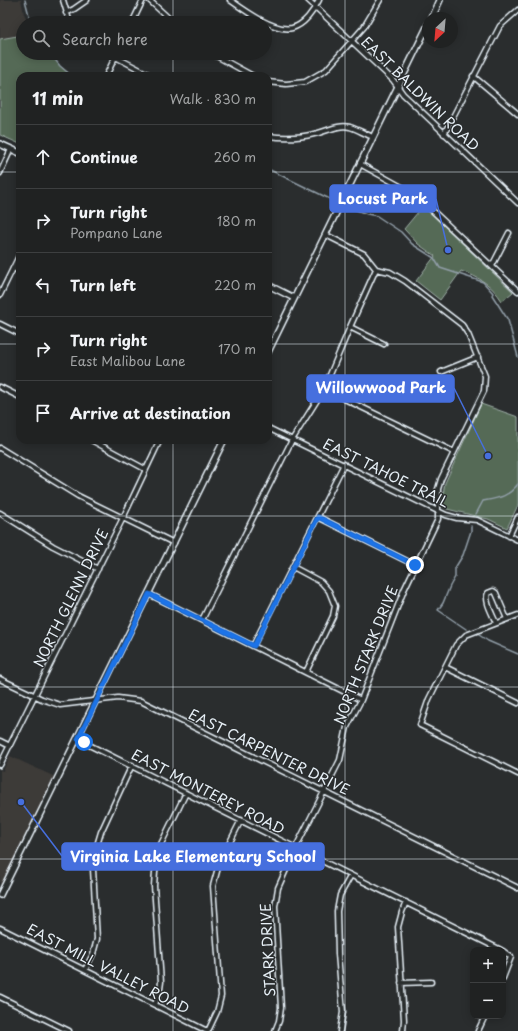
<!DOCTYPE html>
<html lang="en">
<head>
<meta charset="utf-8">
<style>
	:root { --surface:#202222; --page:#2d2f2f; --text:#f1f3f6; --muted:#a2a4a5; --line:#3d3f40 }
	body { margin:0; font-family:"Playpen Sans",sans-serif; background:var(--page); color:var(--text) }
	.controls { position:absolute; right:12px; bottom:12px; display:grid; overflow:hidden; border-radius:8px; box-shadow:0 2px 10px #0003 }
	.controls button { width:36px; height:36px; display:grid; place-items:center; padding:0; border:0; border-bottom:1px solid var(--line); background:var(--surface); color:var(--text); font:20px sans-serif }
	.compass { position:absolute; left:422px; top:12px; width:36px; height:36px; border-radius:50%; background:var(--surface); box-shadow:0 2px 10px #0003; rotate:206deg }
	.stop { position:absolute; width:12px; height:12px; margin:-9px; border:3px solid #1a73e8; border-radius:50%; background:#fff }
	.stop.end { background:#1a73e8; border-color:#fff; box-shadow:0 1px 4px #0008 }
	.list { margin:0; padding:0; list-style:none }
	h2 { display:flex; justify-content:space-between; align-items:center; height:52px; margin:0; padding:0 16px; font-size:17px }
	h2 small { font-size:13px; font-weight:400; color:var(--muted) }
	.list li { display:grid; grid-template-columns:26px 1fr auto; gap:12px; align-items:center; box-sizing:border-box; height:64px; padding:0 16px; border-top:1px solid var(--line) }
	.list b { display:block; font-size:15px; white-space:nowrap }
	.list p { margin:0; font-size:13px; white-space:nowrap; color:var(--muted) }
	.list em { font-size:13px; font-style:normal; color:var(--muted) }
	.icon { flex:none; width:22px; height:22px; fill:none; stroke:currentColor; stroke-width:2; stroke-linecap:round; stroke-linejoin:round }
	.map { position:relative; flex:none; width:518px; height:1031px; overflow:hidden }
	.search { position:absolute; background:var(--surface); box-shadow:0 2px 10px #0003; left:16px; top:16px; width:256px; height:44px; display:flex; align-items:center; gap:10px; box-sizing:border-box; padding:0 14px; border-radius:22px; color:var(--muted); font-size:15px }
	.panel { position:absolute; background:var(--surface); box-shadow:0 2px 10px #0003; left:16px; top:72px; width:256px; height:372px; border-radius:12px }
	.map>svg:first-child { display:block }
	.built { fill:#3d3a38 }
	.green { fill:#556a56; stroke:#9eaea7 }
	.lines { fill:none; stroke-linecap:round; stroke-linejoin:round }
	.stream { stroke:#929fa9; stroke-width:1.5 }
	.minor-casing { stroke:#e8f1f8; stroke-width:7 }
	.tertiary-casing { stroke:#e8f1f8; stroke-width:8 }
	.minor { stroke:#2a2d2e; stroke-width:4 }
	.tertiary { stroke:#2a2d2e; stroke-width:5 }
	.route { stroke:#1a73e8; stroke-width:5 }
	.grid { fill:none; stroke:#e8f1f8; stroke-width:1; stroke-opacity:0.55 }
	.labels { text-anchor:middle; stroke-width:3; stroke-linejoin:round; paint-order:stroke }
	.street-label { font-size:14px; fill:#e8f1f8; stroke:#2a2d2e }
	.leader { fill:none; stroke:#466fde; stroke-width:1.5 }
	.callout-dot { fill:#466fde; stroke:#2a2d2e; stroke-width:1.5 }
	.callout { fill:#466fde; stroke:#466fde; stroke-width:1.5 }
	.callout-label { font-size:15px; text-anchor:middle; font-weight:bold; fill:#fff }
</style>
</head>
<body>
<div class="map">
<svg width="518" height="1031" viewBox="0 0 518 1031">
	<rect width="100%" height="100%" fill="#2a2d2e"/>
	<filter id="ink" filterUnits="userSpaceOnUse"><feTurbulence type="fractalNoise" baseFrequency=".025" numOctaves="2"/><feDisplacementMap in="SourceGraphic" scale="8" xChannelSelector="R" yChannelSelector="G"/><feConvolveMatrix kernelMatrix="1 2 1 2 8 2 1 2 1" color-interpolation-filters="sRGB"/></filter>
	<g filter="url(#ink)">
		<!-- built -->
		<path class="built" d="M0,0H21L24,14L29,23H23V35L0,39Z
			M10,756L55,777L0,888V770L3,771Z"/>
		<!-- green -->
		<path class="green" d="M23,35V53H50L60,66L72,76H20V144L0,135V39Z
			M423,206L513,292L502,301C492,285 479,277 461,271L440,300L416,281L435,256L418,244L404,229Z
			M481,404L518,417V505L507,528L488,519L447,509L444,507C443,499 443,491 445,483Z"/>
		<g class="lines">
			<!-- stream -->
			<path class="stream" d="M25,0L31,23
				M50,53L60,66L72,76
				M268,169L332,200
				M348,207L367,214L377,216L401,232L412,244L434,258L440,268L483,282L493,293L492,295L508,320L518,357
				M476,514L483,501C499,498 508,497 518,484
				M466,629L438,610L443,603L450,586L455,577V568L463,555L471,531V526
				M479,635L488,641L518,654"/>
			<!-- minor casing -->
			<g class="minor-casing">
				<path id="minor" d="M63,0L70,23
					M149,0L174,23
					M230,0C244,10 274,32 292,28C304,25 314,11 319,0
					M308,0L393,80L403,94L518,203
					M66,13L74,9L87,0
					M132,23L143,0
					M108,53L152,76
					M211,53L253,76
					M106,76L117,53
					M473,76L518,114
					M268,82L286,84L305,82L326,70L364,27L380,0
					M444,134L500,26L518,10
					M268,136C283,138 299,138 314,134C326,132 337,124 350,127C357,129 365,134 373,137
					M360,164L409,191L418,197L518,291
					M0,173L11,149
					M492,266L509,233
					M13,268L20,271
					M0,295L20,254
					M0,324L20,334
					M350,327L384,344
					M441,372L478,357
					M0,387L20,397
					M324,389L454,452
					M268,428L446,515L457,518L477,520L518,540
					M91,440L145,469
					M0,448L78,496L174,543
					M0,513L53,546L98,569
					M318,517L415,565
					M509,536L518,517
					M293,567L321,582L329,591L335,606L333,616L306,672
					M149,594L361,700
					M518,615L466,635L456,645L429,699L420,725L518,774
					M202,620L292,440L324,389L350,327L376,269
					M496,623C493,615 484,601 488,593L493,591L496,593L507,619
					M253,646L344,464
					M445,667L518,703
					M0,679L42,699L60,705L118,698L141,701L518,888
					M77,739L501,950
					M0,741L10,746
					M0,765L123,518L160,440
					M0,928L207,1031
					M503,951L511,957L503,978
					M85,970L93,954L97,939L93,869L95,852L101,832L132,765
					M401,983L431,982
					M0,997L69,1031
					M155,1005L160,989L161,982L154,886L155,872L157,858L161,844L186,793
					M208,1031L217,1012L221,996L213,886L219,864L241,820
					M275,1031L279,1021L281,1008L275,906L278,888L296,847L340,760L347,727L361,700L404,590L438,519V489L441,479L484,391L485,376L468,334L462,325L405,281L390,272L376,269L364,254L326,235
					M340,1031L343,1012L338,954L337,911L340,895L351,875
					M403,1031L404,1020L398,927L402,912L406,902
					M478,1031L485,1016"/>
			</g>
			<!-- tertiary casing -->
			<g class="tertiary-casing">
				<path id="tertiary" d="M432,18L440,0
					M0,144L20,153
					M268,285L294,298
					M268,352L428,25
					M0,895L224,440"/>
			</g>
			<!-- minor -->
			<use href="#minor" class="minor"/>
			<!-- tertiary -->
			<use href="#tertiary" class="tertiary"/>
		</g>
	</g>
	<g class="lines" filter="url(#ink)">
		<!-- route -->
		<path class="route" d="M84,742L78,739L149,594L254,646L318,517L415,565"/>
	</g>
	<!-- grid -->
	<path class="grid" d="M173,0V23M345,0V1031M173,53V76M0,172H20M268,172H518M0,344H20M268,344H518M173,440V1031M0,516H518M0,687H518M0,859H518"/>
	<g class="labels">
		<!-- street labels -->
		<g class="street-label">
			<text transform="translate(420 94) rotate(44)" y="5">EAST BALDWIN ROAD</text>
			<text transform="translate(386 473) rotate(26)" y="5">EAST TAHOE TRAIL</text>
			<text transform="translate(71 598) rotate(-64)" y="5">NORTH GLENN DRIVE</text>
			<text transform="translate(366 655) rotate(-68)" y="5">NORTH STARK DRIVE</text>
			<text transform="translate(269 752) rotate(26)" y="5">EAST CARPENTER DRIVE</text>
			<text transform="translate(208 792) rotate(27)" y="5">EAST MONTEREY ROAD</text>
			<text transform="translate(268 950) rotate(-93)" y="5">STARK DRIVE</text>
			<text transform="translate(108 969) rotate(27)" y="5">EAST MILL VALLEY ROAD</text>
		</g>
	</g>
	<!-- callouts -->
	<path class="leader" d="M448 250L436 199M488 456L454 388M21 802L62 856"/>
	<g class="callout-dot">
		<circle cx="448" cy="250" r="4"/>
		<circle cx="488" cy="456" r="4"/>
		<circle cx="21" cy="802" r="4"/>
	</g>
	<g class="callout">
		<rect x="330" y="185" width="106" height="27" rx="4"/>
		<rect x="307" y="375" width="147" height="27" rx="4"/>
		<rect x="62" y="843" width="262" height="27" rx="4"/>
	</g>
	<g class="callout-label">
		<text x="383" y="204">Locust Park</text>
		<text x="381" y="393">Willowwood Park</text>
		<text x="193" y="862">Virginia Lake Elementary School</text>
	</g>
</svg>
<div class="controls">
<button>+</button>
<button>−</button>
</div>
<svg class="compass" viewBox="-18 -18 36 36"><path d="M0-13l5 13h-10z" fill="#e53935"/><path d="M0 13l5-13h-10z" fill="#a2a4a5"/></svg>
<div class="stop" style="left:84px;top:742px"></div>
<div class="stop end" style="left:415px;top:565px"></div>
<div class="search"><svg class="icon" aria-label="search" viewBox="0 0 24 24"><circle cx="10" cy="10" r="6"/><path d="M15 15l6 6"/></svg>Search here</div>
<section class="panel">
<h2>11 min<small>Walk · 830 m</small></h2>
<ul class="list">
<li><svg class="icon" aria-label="ahead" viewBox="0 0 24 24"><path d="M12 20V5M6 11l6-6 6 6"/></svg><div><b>Continue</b></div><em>260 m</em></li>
<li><svg class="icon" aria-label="right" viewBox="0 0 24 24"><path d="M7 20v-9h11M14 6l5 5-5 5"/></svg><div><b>Turn right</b><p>Pompano Lane</p></div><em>180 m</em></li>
<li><svg class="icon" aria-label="left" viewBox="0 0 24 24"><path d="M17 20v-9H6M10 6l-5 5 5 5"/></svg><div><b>Turn left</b></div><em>220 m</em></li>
<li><svg class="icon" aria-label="right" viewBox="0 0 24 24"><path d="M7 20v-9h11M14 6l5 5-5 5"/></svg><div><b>Turn right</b><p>East Malibou Lane</p></div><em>170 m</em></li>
<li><svg class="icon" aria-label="arrive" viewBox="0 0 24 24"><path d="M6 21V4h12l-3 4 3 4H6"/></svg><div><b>Arrive at destination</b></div></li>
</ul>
</section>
</div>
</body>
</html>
